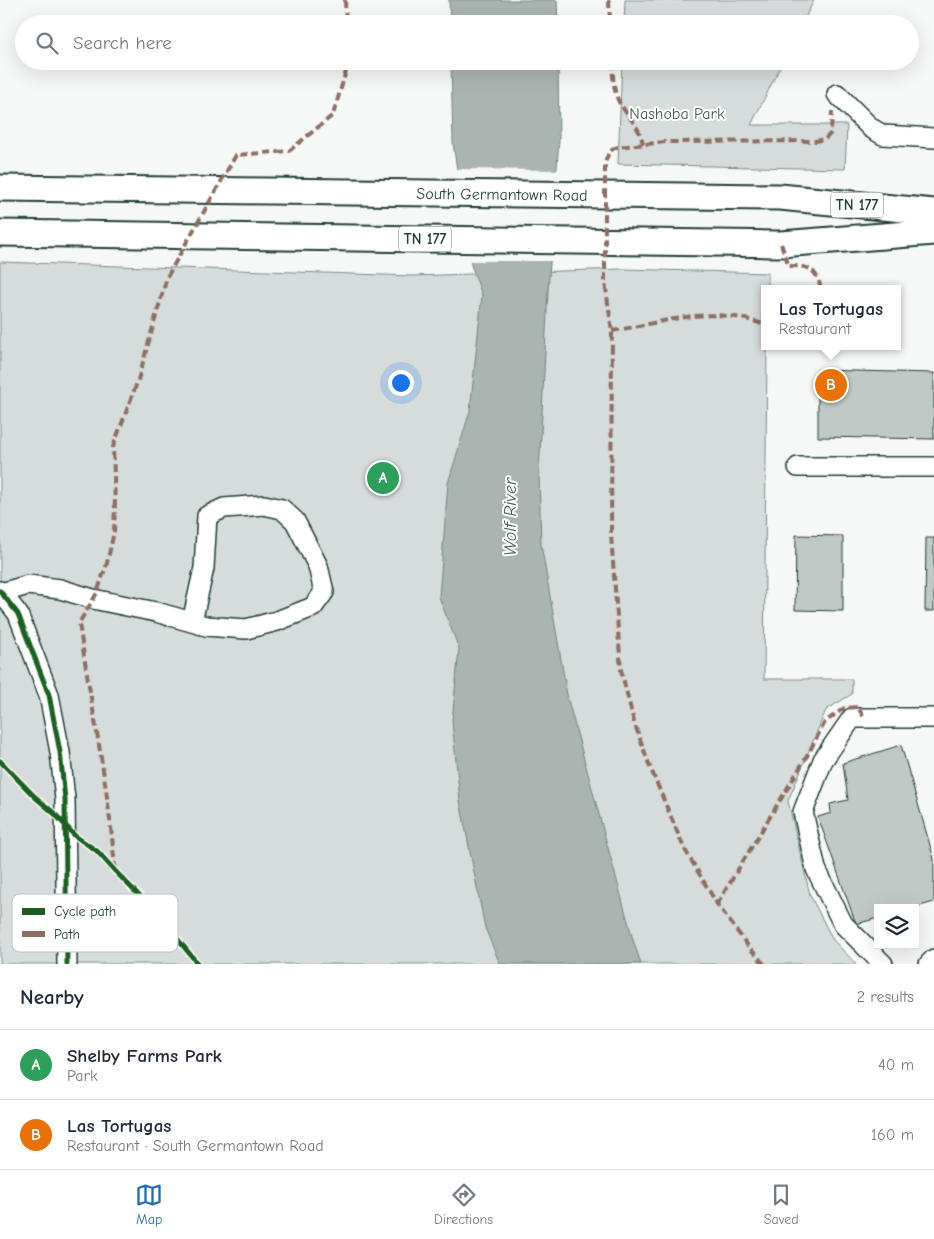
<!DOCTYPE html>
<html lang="en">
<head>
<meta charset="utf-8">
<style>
	:root { --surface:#fff; --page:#f2f2f3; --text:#1f2937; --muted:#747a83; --line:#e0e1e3; --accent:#1f6fb2 }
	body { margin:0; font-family:"Comic Neue",sans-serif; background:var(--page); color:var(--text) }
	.controls { position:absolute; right:15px; bottom:15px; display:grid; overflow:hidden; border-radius:0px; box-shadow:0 5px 20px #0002 }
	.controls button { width:45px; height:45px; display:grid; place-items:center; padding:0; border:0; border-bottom:1px solid var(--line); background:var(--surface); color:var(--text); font:25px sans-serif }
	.you { position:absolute; left:400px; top:382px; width:18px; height:18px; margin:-12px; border:4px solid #fff; border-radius:50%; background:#1a73e8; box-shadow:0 0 0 8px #1a73e833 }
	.badge { display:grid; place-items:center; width:32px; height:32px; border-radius:50%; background:var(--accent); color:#fff; font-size:16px; font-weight:700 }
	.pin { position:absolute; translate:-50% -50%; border:2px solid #fff; box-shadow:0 1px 5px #0006 }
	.popup { position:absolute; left:761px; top:285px; width:140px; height:65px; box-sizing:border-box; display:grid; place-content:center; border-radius:0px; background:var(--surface); filter:drop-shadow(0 1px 4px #0005); font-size:16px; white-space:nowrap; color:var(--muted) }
	.popup b { font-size:19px; color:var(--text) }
	.popup::after { content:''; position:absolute; left:50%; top:100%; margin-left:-10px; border:10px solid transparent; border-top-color:var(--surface) }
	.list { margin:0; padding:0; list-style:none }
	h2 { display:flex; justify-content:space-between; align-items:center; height:65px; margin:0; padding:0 20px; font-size:21px }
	h2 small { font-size:16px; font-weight:400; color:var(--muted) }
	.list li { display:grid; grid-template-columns:32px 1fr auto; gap:15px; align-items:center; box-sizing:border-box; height:70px; padding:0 20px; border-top:1px solid var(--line) }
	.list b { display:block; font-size:19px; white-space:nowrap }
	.list p { margin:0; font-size:16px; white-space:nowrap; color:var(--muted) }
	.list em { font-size:16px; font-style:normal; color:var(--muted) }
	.icon { flex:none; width:28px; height:28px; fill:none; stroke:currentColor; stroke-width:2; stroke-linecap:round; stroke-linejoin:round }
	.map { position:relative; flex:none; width:934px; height:964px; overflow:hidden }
	.search { position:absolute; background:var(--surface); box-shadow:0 5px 20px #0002; left:15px; right:15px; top:15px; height:55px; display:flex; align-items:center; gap:12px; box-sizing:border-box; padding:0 18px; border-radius:28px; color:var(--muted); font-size:19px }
	.sheet { height:205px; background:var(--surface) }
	nav { display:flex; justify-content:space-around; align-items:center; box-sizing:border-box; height:70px; border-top:1px solid var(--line); background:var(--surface); font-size:14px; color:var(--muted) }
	nav a { display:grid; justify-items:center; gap:2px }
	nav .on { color:var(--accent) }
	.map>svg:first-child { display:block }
	.green { fill:#d6dcdb; stroke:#7a8c88 }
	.water { fill:#aab5b1; stroke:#72857f }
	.pier { fill:#f6f7f7 }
	.building { fill:#c0c9c6; stroke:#1f3d34 }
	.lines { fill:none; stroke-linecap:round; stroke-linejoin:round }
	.minor-casing { stroke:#1f3d34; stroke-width:22 }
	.major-casing { stroke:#1f3d34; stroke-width:29 }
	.minor { stroke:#fff; stroke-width:19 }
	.major { stroke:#fff; stroke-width:25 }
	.quiet { stroke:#8d6e63; stroke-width:4; stroke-dasharray:8 4; stroke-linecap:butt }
	.cycleway-casing { stroke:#fff; stroke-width:8 }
	.cycleway { stroke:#1b5e20; stroke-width:5 }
	.labels { text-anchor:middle; stroke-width:4; stroke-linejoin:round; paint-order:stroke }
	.shield { fill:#fff; stroke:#627771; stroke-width:1 }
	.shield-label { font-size:15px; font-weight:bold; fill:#1f3d34 }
	.park-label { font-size:16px; fill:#445d55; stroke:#fff }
	.street-label { font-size:16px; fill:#1f3d34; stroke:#fff }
	.water-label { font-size:18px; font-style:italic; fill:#49615a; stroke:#fff }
	.key { fill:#fff; stroke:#bcc5c2; stroke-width:1 }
	.key-label { font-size:14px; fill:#1f3d34 }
</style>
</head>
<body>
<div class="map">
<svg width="934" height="964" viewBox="0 0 934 964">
	<rect width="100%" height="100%" fill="#f6f7f7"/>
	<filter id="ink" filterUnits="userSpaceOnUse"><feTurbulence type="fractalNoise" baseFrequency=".02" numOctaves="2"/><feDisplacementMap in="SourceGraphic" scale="10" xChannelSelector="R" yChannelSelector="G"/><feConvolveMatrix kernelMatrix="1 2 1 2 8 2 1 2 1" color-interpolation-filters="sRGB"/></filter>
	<g filter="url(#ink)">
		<!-- green -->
		<path class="green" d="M625,0H814L802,24H624Z
			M622,61H783L751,125H847L845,169L618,164Z
			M0,262L412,276L622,269L768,273V289H765V346H767L764,679H852V694L826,710L788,801L810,895L833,940L856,964H0Z"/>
		<!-- water -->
		<path class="water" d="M449,0H557L558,24H450Z
			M451,61H558L559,140L548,291L539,474L541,544L568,700L633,940L641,964H500L485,928L460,801L452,721L459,649L439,597L448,483L470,411L482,295L471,265L453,143Z"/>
		<!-- pier -->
		<path class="pier" d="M454,169L559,170L553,261H468Z"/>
		<!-- building -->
		<path class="building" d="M818,370L934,373V439L818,437Z
			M796,535L843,536V611L795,610Z
			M926,538H934V611H925Z
			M901,745L934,859V902L913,908H878V918L856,924L818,817L831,813L830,804L848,800L843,763Z"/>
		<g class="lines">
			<!-- minor casing -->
			<g class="minor-casing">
				<path id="minor" d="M837,94L871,128L883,135L934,138
					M798,467H934
					M0,591L18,614L49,695L60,752L65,799L67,964
					M1,593L28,585L60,589L93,599L156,612L206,626L246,629L277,621L313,607L324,592L318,566L295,521L282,509L264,505L224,508L207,516L204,568L192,622
					M883,964L843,924L816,869L803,812L823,760L852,718H934
					M929,964L934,959"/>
			</g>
			<!-- major casing -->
			<g class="major-casing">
				<g id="major">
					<path id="s1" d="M0,188L780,197L934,212"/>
					<path d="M0,233L781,244L934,232"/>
				</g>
			</g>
			<!-- minor -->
			<use href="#minor" class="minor"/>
			<!-- major -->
			<use href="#major" class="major"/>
			<!-- quiet -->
			<path class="quiet" d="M345,0L346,24
				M609,0L610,24
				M612,61C613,74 613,88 618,100C627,117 639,124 643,144
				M781,244L789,266C809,266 816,268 821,289
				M612,331C667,322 710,304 765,325
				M115,870C109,787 91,706 79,623L97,593L107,563L114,532L115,507L113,447L138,380L167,277L236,155L289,151L333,115L349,61
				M717,904L807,756L825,722L844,708L858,707L864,718
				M764,964L748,946L717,904L684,848L650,767L634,722L621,670L611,535L612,331L605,282V165C606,157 609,150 617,147L665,142L816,141L825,139L831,133L832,111"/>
			<!-- cycleway casing -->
			<g class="cycleway-casing">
				<path id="cycleway" d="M0,591L18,614L49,695L60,752L65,799L67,964
					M0,761L34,796L55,814L75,836L97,851L115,871L157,914L198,964"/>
			</g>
			<!-- cycleway -->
			<use href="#cycleway" class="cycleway"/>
		</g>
	</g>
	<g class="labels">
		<!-- shield labels -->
		<g class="shield">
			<rect x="831" y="192.5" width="52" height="25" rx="4"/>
			<rect x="399" y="226.5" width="52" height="25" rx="4"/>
		</g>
		<g class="shield-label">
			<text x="857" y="210">TN 177</text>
			<text x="425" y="244">TN 177</text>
		</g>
		<!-- park labels -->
		<g class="park-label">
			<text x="677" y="119">Nashoba Park</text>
		</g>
		<!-- street labels -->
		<g class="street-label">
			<text dy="6" stroke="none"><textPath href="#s1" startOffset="502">South Germantown Road</textPath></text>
		</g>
		<!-- water labels -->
		<g class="water-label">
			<text transform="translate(510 517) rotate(-90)" y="6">Wolf River</text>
		</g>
	</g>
	<!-- legend -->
	<rect x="12" y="894" width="166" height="58" rx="8" class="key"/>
	<rect x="22" y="908" width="23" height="7" fill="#1b5e20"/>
	<rect x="22" y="931" width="23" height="6" fill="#8d6e63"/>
	<g class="key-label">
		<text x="54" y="916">Cycle path</text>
		<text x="54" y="939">Path</text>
	</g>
</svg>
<div class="controls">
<button><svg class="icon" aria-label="layers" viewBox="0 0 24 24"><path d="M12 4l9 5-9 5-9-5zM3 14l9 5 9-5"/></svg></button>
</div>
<div class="you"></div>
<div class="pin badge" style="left:383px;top:478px;background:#2e9e5b">A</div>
<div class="pin badge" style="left:831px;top:385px;background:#e8710a">B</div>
<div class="popup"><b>Las Tortugas</b>Restaurant</div>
<div class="search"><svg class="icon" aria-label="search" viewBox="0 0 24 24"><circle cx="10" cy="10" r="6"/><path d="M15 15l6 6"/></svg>Search here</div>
</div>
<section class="sheet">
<h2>Nearby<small>2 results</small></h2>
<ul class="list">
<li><span class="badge" style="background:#2e9e5b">A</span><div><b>Shelby Farms Park</b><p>Park</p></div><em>40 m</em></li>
<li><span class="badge" style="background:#e8710a">B</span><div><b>Las Tortugas</b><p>Restaurant · South Germantown Road</p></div><em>160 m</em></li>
</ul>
</section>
<nav>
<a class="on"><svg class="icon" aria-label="map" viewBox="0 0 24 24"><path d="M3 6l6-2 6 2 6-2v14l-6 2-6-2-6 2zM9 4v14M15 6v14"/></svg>Map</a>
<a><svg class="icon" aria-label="directions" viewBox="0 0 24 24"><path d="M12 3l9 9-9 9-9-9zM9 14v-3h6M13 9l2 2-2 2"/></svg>Directions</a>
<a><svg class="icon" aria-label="saved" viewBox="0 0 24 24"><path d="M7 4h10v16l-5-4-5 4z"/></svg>Saved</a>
</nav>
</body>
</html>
